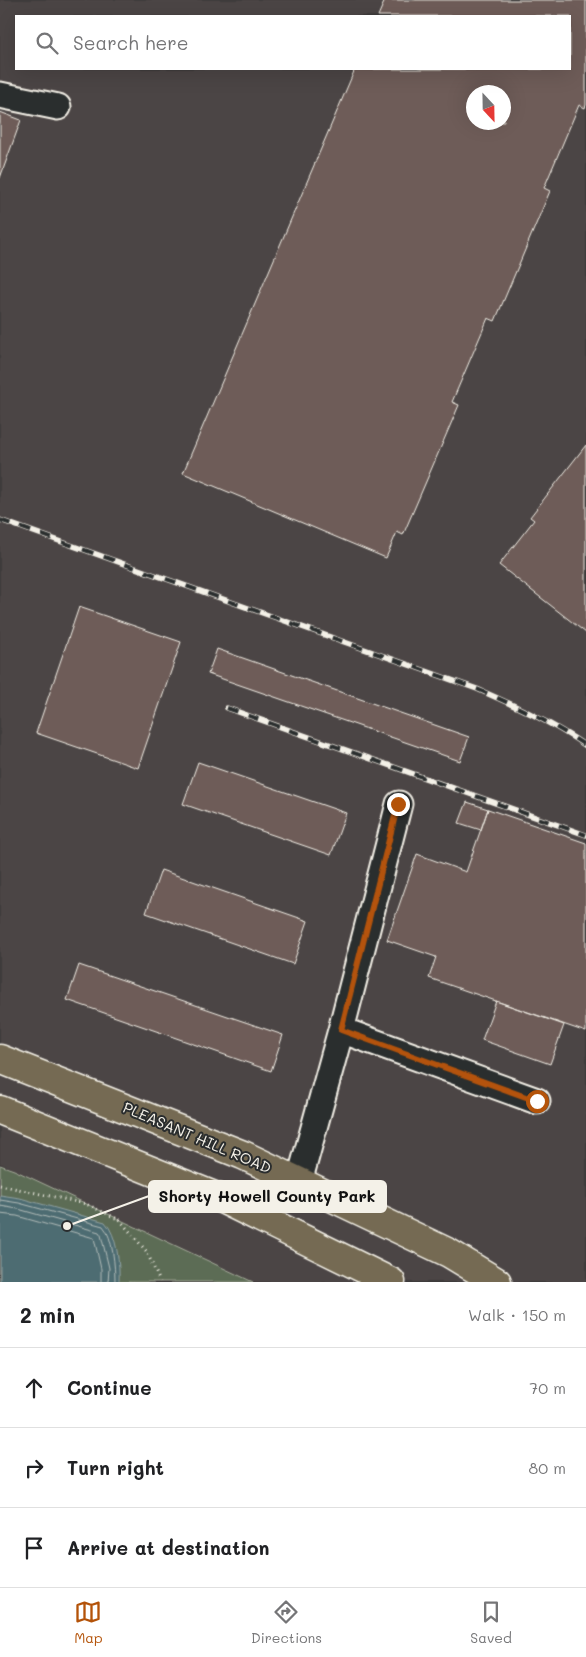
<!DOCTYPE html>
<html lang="en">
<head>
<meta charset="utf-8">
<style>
	:root { --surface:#fff; --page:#f2f2f2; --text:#202124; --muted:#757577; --line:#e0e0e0; --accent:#b45309 }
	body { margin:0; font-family:Mali,sans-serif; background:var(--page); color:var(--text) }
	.compass { position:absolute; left:466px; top:85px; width:45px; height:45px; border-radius:50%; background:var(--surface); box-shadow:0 5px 20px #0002; rotate:158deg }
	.stop { position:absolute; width:15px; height:15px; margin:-11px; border:4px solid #b45309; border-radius:50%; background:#fff }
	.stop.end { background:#b45309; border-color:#fff; box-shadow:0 1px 5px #0008 }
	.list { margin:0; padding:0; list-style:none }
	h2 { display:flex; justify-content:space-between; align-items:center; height:65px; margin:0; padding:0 20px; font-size:21px }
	h2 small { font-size:16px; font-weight:400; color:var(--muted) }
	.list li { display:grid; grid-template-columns:32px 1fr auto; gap:15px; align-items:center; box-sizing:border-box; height:80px; padding:0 20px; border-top:1px solid var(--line) }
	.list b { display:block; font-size:19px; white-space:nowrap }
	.list em { font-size:16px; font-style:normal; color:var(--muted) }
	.icon { flex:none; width:28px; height:28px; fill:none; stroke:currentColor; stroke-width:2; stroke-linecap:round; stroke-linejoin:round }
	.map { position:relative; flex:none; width:586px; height:1282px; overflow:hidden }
	.search { position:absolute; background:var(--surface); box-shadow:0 5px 20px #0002; left:15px; right:15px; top:15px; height:55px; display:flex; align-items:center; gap:12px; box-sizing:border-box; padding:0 18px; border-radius:0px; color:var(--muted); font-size:19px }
	.sheet { height:305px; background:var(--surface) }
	nav { display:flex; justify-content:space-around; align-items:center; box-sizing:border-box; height:70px; border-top:1px solid var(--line); background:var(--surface); font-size:14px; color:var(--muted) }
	nav a { display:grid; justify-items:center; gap:2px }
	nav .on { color:var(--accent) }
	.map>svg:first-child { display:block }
	.built { fill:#4c4544; fill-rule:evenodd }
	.green { fill:#5c6c55; stroke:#a8ae9e }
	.water { fill:#4e6c72; stroke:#90a1a1 }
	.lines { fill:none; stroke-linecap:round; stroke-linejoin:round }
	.shore { stroke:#b2bcb9; stroke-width:1 }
	.building { fill:#6e5c59; stroke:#f4f1e8; fill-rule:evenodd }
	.minor-casing { stroke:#f4f1e8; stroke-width:29 }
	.highway-casing { stroke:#f4f1e8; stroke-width:31 }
	.path { stroke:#f4f1e8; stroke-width:3; stroke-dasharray:1 4; stroke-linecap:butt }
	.minor { stroke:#2a2d2e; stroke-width:25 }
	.highway { stroke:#756b52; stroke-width:28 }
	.rail-casing { stroke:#f4f1e8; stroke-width:5.5 }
	.rail { stroke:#2a2d2e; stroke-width:4; stroke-dasharray:11; stroke-linecap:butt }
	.route { stroke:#b45309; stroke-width:6 }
	.labels { text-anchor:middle; stroke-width:4; stroke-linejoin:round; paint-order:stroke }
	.street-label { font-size:15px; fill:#f4f1e8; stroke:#2a2d2e }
	.leader { fill:none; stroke:#f4f1e8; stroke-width:2 }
	.callout-dot { fill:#f4f1e8; stroke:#2a2d2e; stroke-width:2 }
	.callout { fill:#f4f1e8; stroke:#f4f1e8; stroke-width:2 }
	.callout-label { font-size:16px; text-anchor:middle; font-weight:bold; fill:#111 }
</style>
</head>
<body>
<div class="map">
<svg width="586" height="1282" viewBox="0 0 586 1282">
	<rect width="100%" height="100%" fill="#3e3b3b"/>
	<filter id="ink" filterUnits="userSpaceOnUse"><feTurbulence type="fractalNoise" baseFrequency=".02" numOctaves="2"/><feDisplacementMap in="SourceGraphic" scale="10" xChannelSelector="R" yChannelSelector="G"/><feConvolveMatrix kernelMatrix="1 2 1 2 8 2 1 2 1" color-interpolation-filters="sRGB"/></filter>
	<g filter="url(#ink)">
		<!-- built -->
		<path class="built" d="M0,0H586V1282H253L0,1163ZM16,16H570V69H16ZM474,92H504V122H474Z"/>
		<!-- green -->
		<path class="green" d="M0,1165L14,1170L253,1282H0Z"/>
		<!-- water -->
		<path class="water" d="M0,1195L20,1198L105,1222C117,1235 120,1264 119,1282H0Z"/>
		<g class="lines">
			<!-- shore -->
			<path class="shore" d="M0,1200L19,1203L103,1226C113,1237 115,1267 115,1282
				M0,1206L18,1209L99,1232L101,1235L109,1268L108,1282
				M0,1214L17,1216L94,1238L101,1269V1282"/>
		</g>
		<!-- building -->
		<path class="building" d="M385,0H586V105L585,108L579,105L544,188L550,191L495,321L488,318L452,402L459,405L403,535L397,532L386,558L183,473L355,69H570V16H378ZM474,92H504V122H474Z
			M0,112L21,120L0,178Z
			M586,445V633L499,565L534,520L530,517Z
			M79,607L181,642L138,768L36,733Z
			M217,649L469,737L460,761L208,674Z
			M198,762L346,813L331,855L183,804Z
			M467,802L488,809L481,830L459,823Z
			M488,809L586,843V1032L429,978L436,957L387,940L417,854L466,872Z
			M161,870L308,921L293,964L146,913Z
			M79,965L283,1035L271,1071L67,1000Z
			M496,1001L564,1025L550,1064L482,1040Z"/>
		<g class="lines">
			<!-- minor casing -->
			<g class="minor-casing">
				<path id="minor" d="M0,95L58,107
					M341,1030L537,1101
					M299,1182L341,1030L399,804"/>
			</g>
			<!-- highway casing -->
			<g class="highway-casing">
				<path id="highway" d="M0,1059L243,1155L449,1253L497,1282
					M0,1110L224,1200L391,1282"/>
			</g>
			<!-- path -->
			<path class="path" d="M0,1185L86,1204L120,1220L147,1252L160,1282"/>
			<!-- minor -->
			<use href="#minor" class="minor"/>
			<!-- highway -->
			<use href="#highway" class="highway"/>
			<!-- rail casing -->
			<g class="rail-casing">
				<path id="rail" d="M0,520L477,689C516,706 551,722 586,746
					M227,708L586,835"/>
			</g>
			<!-- rail -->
			<use href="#rail" class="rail"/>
		</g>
	</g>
	<g class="lines" filter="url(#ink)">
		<!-- route -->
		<path class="route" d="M398,804L341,1030L537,1101"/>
	</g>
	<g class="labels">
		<!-- street labels -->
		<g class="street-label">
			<text transform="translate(197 1138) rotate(23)" y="5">PLEASANT HILL ROAD</text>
		</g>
	</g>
	<!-- callouts -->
	<path class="leader" d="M67 1226L149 1196"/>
	<circle class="callout-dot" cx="67" cy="1226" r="5"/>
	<rect class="callout" x="149" y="1181" width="237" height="31" rx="5"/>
	<g class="callout-label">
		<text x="267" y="1202">Shorty Howell County Park</text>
	</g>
</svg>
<svg class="compass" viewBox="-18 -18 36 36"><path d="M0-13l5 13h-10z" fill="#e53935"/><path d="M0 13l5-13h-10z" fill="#757577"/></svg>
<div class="stop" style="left:537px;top:1101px"></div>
<div class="stop end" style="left:398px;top:804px"></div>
<div class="search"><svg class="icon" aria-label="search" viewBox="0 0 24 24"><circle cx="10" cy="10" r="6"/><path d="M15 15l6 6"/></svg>Search here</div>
</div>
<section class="sheet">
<h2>2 min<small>Walk · 150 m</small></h2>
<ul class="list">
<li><svg class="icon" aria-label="ahead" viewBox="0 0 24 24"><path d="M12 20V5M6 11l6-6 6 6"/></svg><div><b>Continue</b></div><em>70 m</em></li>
<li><svg class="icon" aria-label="right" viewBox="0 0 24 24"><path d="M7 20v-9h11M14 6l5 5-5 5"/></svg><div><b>Turn right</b></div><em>80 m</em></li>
<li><svg class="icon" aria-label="arrive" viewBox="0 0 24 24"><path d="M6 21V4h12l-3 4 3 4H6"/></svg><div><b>Arrive at destination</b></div></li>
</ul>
</section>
<nav>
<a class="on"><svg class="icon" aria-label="map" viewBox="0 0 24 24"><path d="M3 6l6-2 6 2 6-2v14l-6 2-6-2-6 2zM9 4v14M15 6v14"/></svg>Map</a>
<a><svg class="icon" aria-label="directions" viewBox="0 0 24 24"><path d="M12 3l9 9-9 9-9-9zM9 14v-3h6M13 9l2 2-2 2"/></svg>Directions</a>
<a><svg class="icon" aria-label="saved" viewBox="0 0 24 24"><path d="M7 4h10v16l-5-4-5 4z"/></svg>Saved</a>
</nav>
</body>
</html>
